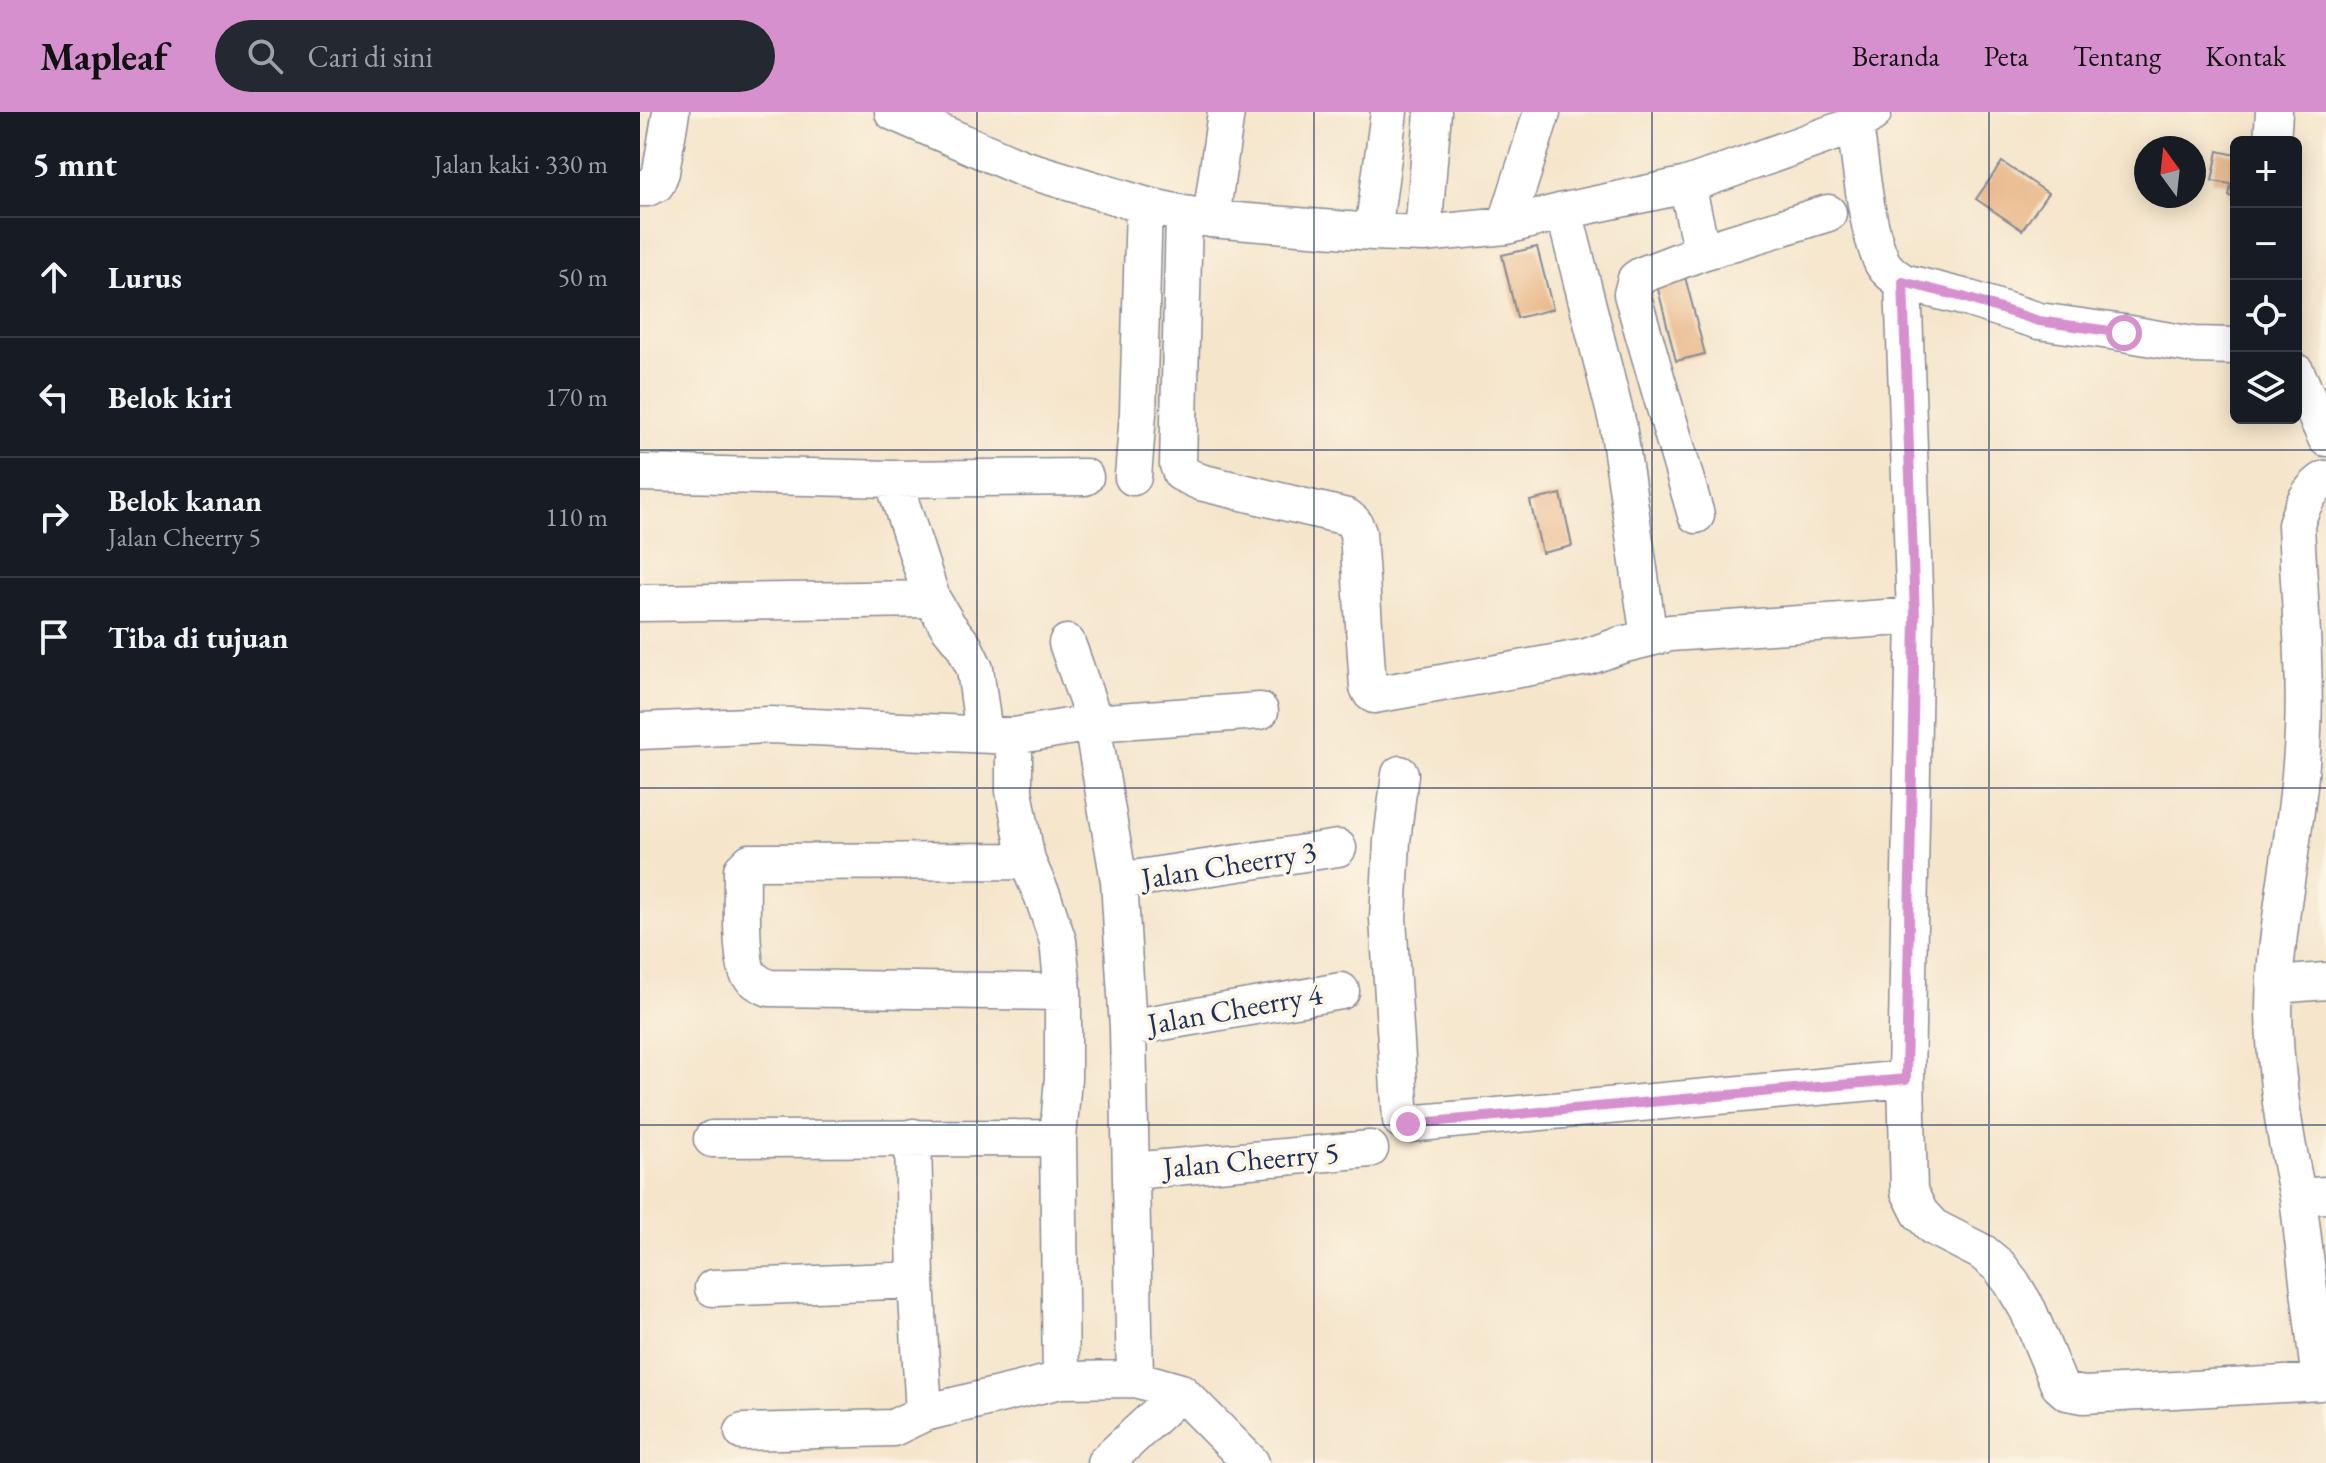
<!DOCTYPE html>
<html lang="id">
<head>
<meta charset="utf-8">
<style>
	:root { --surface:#171b24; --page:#242831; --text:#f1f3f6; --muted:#9ea1a6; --line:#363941; --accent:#d690ce }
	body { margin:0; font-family:"EB Garamond",serif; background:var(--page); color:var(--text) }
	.controls { position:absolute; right:24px; top:24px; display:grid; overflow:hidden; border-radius:12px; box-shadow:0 4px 20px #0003 }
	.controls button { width:72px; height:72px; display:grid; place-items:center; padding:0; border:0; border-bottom:2px solid var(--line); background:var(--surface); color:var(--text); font:40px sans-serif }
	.compass { position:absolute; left:1494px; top:24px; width:72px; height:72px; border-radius:50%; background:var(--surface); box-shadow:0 4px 20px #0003; rotate:345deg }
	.stop { position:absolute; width:24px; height:24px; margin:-18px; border:6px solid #d690ce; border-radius:50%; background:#fff }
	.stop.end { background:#d690ce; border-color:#fff; box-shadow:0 2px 8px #0008 }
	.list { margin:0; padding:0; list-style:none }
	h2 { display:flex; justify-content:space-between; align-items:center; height:104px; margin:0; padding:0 32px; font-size:34px }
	h2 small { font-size:26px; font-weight:400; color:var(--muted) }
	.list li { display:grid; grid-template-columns:52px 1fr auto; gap:24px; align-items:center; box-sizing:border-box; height:120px; padding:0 32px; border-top:2px solid var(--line) }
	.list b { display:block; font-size:30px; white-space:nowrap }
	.list p { margin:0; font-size:26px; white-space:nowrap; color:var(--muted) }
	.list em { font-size:26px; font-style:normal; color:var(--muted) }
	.icon { flex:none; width:44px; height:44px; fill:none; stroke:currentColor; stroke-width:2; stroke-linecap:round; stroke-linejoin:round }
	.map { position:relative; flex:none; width:1686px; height:1351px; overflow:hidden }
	header { display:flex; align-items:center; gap:48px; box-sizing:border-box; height:112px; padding:0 40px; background:var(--accent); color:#111 }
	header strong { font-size:38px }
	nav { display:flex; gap:44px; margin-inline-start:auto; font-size:28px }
	.search { width:560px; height:72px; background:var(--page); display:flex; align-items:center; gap:20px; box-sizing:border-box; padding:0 28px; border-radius:44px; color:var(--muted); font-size:30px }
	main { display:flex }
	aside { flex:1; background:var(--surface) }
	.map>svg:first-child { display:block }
	.building { fill:#e9b88a }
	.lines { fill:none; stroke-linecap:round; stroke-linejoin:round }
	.street-casing { stroke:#888a94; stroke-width:39 }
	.street { stroke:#fff; stroke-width:36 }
	.route { stroke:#d690ce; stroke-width:10 }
	.grid { fill:none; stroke:#1b2f5e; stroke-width:2; stroke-opacity:0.55 }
	.labels { text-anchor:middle; stroke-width:7; stroke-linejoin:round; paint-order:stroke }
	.street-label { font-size:30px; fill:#1b2f5e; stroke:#fcf5e5 }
</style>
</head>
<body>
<header>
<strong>Mapleaf</strong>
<div class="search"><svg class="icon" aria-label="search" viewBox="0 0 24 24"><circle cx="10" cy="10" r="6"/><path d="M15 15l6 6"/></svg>Cari di sini</div>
<nav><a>Beranda</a><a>Peta</a><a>Tentang</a><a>Kontak</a></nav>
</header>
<main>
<aside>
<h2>5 mnt<small>Jalan kaki · 330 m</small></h2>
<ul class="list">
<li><svg class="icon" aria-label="ahead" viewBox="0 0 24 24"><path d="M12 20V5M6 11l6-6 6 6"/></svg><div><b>Lurus</b></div><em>50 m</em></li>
<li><svg class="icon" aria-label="left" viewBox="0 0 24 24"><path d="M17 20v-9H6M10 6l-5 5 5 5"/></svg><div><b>Belok kiri</b></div><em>170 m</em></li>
<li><svg class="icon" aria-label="right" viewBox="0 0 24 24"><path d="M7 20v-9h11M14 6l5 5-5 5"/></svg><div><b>Belok kanan</b><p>Jalan Cheerry 5</p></div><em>110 m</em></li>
<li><svg class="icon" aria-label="arrive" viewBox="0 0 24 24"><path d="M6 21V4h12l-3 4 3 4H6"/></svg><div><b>Tiba di tujuan</b></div></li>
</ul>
</aside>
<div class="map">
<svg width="1686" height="1351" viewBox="0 0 1686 1351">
	<rect width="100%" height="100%" fill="#fcf5e5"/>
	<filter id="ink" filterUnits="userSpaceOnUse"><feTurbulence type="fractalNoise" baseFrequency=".0125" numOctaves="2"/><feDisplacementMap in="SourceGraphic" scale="16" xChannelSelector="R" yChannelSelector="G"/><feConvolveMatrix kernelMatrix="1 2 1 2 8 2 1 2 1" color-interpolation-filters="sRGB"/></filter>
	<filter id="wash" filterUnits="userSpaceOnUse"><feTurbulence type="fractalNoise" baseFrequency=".006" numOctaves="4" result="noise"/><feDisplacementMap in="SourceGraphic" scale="32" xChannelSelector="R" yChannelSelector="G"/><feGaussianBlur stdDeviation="1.8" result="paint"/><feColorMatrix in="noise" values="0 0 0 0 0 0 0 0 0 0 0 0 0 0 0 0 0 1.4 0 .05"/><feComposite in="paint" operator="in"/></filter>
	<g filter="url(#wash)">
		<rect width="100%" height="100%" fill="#f5e5cb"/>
		<g id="blocks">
			<!-- building -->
			<path class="building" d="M1578,39L1596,43V85L1589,84L1591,72L1572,69Z
				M1362,50L1408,81L1382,118L1336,87Z
				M897,135L913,197L877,206L862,143Z
				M1044,161L1065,242L1036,249L1016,169Z
				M921,382L932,434L902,441L890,389Z"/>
		</g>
	</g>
	<g filter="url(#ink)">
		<use href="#blocks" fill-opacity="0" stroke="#888a94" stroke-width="2"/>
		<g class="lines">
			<!-- street casing -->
			<g class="street-casing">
				<path id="street" d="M253,0L382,56L504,93L544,102L571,107L733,120L783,122L866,114L924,99L1047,73L1215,13L1233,1
					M1215,13C1221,53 1225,111 1241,148C1245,158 1254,164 1263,170L1275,504L1266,967L1269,1079L1280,1101L1293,1115L1342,1140L1359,1154L1372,1171L1388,1198L1419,1273L1427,1280L1444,1283L1680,1270L1658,1085L1686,1083
					M1632,30L1634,0
					M1047,73L1062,140L1002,163L996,167L992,182L1056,403
					M0,76H7L16,72L21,60L31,0
					M924,99L978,313L1009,526
					M544,102L538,353L541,361L560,370L707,405L714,411L718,421L728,575L731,581L734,583L947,545L981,533L1030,521L1275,504
					M571,107L586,0
					M866,114L902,0
					M733,120L749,0
					M783,122L793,0
					M1062,140L1188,101
					M1263,170L1323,185L1399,209L1484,221L1553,233L1596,234
					M1656,260L1686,326
					M0,361L253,367L445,365
					M493,365L498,301L504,93
					M253,367L292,487L308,514L324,534L335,557L344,622
					M0,491L292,487
					M427,531L449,594L479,769L488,916L495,1267L541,1280L611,1351
					M0,619L129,613L374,624L452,611L620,599
					M760,662L752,729L748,807L761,1008L768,1012L1266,967
					M387,749L110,750L102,758C102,778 100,845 108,861C113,868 121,873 129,876L423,880
					M479,769L698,736
					M1636,873L1686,869
					M488,916L701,879
					M273,1025L276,1168L284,1301
					M72,1027L418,1026
					M492,1059L730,1037
					M1658,1085C1641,1009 1629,928 1636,850C1643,773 1660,697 1663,620C1666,551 1659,482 1656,413C1661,395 1669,376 1686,367
					M73,1176L276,1168
					M421,1268L495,1267
					M103,1320L253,1316L284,1301L421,1268L418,1026L423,966V880L418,829L403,785L387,749L374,679V624
					M465,1351L541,1280"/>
			</g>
			<!-- street -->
			<use href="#street" class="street"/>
		</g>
	</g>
	<g class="lines" filter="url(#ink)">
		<!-- route -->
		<path class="route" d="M768,1012L1266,967L1275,504L1263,170L1323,185L1399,209L1484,221"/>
	</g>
	<!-- grid -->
	<path class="grid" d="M337,0V1351M674,0V1351M1012,0V1351M1349,0V1351M0,338H1686M0,676H1686M0,1013H1686"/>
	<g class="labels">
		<!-- street labels -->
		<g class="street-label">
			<text transform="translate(589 753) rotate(-9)" y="10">Jalan Cheerry 3</text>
			<text transform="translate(595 897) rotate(-10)" y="10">Jalan Cheerry 4</text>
			<text transform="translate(611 1048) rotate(-5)" y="10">Jalan Cheerry 5</text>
		</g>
	</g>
</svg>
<div class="controls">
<button>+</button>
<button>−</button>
<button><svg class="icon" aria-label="locate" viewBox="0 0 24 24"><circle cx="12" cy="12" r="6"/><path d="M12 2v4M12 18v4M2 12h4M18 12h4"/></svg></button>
<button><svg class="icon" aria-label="layers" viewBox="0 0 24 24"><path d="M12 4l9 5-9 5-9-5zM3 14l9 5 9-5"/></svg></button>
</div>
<svg class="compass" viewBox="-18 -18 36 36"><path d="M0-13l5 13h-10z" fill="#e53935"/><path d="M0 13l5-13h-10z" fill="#9ea1a6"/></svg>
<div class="stop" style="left:1484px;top:221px"></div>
<div class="stop end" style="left:768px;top:1012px"></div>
</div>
</main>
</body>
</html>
